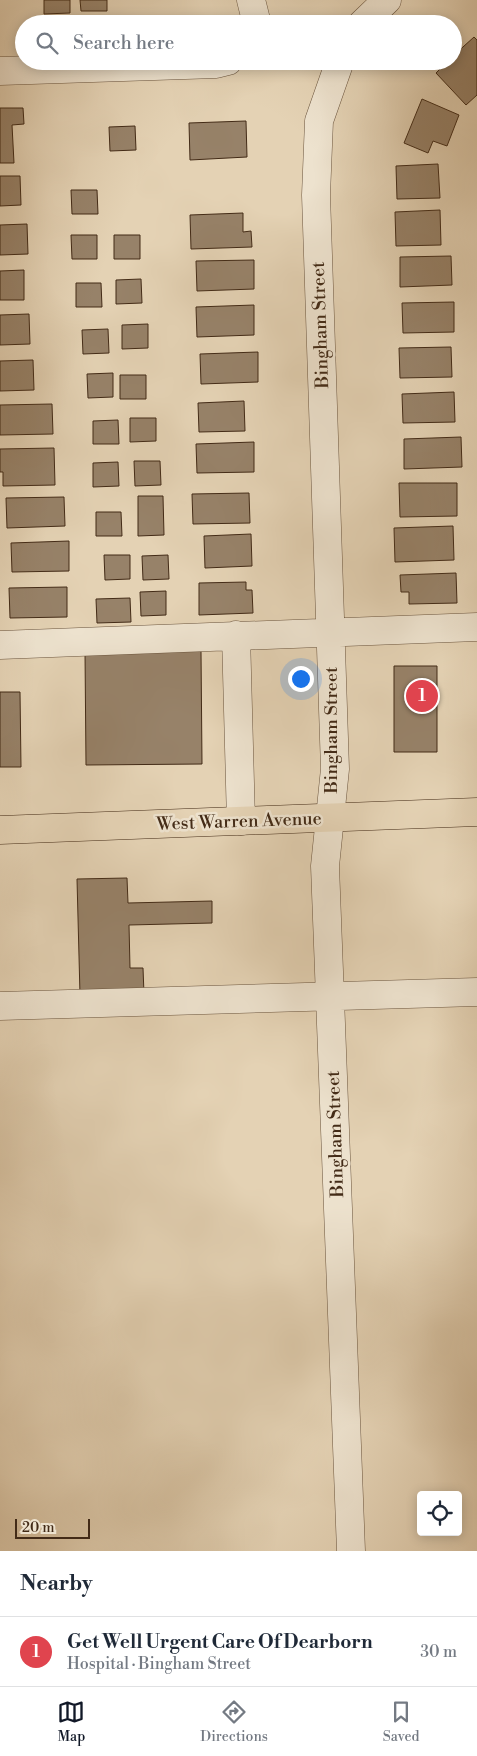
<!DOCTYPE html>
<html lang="en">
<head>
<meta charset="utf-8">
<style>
	:root { --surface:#fff; --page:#f6f6f7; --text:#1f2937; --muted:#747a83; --line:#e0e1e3; --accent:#111827 }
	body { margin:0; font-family:"Libre Bodoni",serif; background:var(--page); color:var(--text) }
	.controls { position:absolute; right:15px; bottom:15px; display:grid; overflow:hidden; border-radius:5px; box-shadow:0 2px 12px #0003 }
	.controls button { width:45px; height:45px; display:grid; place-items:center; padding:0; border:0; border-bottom:1px solid var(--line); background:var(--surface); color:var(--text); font:25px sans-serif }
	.scale { position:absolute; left:15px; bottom:12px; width:75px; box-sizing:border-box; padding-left:5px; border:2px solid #432b17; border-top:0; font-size:14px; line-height:18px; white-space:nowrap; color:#432b17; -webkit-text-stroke:4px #ede2ce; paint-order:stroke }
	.you { position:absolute; left:300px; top:678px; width:18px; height:18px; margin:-12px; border:4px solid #fff; border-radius:50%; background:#1a73e8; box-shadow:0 0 0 8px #1a73e833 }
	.badge { display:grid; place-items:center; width:32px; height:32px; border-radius:50%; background:var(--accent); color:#fff; font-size:16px; font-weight:700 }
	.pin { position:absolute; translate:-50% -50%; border:2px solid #fff; box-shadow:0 1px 5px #0006 }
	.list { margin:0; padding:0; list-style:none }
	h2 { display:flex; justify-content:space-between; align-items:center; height:65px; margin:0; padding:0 20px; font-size:21px }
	h2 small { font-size:16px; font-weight:400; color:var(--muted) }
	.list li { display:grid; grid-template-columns:32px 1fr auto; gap:15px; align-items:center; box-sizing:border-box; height:70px; padding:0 20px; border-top:1px solid var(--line) }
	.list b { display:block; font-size:19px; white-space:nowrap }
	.list p { margin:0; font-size:16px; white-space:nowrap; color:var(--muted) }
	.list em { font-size:16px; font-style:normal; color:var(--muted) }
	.icon { flex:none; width:28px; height:28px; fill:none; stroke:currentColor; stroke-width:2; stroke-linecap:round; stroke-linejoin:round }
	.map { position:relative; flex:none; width:477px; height:1551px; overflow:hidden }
	.search { position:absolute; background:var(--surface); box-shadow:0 2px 12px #0003; left:15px; right:15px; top:15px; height:55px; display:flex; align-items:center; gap:12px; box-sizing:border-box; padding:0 18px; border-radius:28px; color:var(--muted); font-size:19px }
	.sheet { height:135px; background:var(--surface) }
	nav { display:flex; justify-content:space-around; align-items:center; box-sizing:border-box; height:70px; border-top:1px solid var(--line); background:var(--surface); font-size:14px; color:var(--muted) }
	nav a { display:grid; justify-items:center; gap:2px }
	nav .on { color:var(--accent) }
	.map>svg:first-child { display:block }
	.building { fill:#978269; stroke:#432b17 }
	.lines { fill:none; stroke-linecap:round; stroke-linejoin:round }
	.minor-casing { stroke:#6b553e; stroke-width:29 }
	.major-casing { stroke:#432b17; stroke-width:29 }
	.minor { stroke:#ede2ce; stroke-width:28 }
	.major { stroke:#e4d2b4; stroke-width:28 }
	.labels { text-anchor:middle; stroke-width:5; stroke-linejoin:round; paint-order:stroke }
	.street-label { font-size:18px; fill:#432b17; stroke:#ede2ce }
</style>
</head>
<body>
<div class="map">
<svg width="477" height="1551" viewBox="0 0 477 1551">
	<rect width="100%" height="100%" fill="#e4d2b4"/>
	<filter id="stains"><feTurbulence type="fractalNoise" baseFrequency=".004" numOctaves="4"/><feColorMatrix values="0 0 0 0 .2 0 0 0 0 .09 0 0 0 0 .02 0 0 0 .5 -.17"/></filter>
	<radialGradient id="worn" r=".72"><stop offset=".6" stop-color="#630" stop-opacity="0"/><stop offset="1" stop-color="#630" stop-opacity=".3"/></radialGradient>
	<!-- building -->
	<path class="building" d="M44,0H70V13L44,14Z
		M80,0H107V11H81Z
		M474,37L477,40V95L466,105L436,73L448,61H453V56Z
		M422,99L459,115L447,146L433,141L428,153L404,143Z
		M0,108H23L24,124L12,125L14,163H0Z
		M246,121L247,157L190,160L189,123Z
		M135,126L136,150L110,151L109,127Z
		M438,164L440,198L397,199L396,166Z
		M0,176H20L21,205L0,206Z
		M71,190H97L98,214H72Z
		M440,210L441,245L396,246L395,212Z
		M243,213V232L251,231L252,247L191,249L190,215Z
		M27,224L28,254L0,255V225Z
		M71,235H97V259H72Z
		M114,235H140V259H114Z
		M451,256L452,285L400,287V257Z
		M254,260V289L197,291L196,261Z
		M24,270V300H0V271Z
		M141,279L142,303L116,304V280Z
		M76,283H101L102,307H76Z
		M454,302V332L403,333L402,303Z
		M254,305V335L197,337L196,307Z
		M29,314L30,344L0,345V315Z
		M148,324V348L122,349V325Z
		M108,329L109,353L83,354L82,330Z
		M451,347L452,377L400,378L399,348Z
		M258,352V382L201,384L200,354Z
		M33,360L34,390L0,391V361Z
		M113,373V397L88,398L87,374Z
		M120,375H146V399H120Z
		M454,392L455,422L403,423L402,394Z
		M244,401L245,431L199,432L198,403Z
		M52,404L53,434L0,435V405Z
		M130,418H156V441L130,442Z
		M118,420L119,444H93V421Z
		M461,437L462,467L404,469V439Z
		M254,442V472L197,473L196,444Z
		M54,448L55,485L3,486V472H0V449Z
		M134,461H160L161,485L135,486Z
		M118,462L119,486L93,487V463Z
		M399,483H457V516L400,517Z
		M249,493L250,523L193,524L192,494Z
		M138,496H163L164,535L138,536Z
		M64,497L65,526L7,528L6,498Z
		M96,512H121L122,536H96Z
		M453,526L454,560L395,562L394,528Z
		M251,534L252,566L205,568L204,536Z
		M69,541V571L12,572L11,543Z
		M104,555H130V579L105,580Z
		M168,555L169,579L143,580L142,556Z
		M456,573L457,603L409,604V592H401L400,575Z
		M246,582V590H252L253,613L199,615V583Z
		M67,587V617L10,618L9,588Z
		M166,591V615L141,616L140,592Z
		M130,598L131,622L97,623L96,599Z
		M201,651L202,764L86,765L85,652Z
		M394,666H437V752H394Z
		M0,692H20L21,767H0Z
		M127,878L128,903L212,901V923L129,925L130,968H143L144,994L80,995L77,879Z"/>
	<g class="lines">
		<!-- minor casing -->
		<g class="minor-casing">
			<path id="minor" d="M251,0L257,24
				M362,24L387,0
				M340,61L319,121L316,195L335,769L325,866L351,1551
				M0,71L216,64L228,61
				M236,635L241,821
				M0,645L477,627
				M0,1006L477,992"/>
		</g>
		<!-- major casing -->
		<g class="major-casing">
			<path id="major" d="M0,830L477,812"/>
		</g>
		<!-- minor -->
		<use href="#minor" class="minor"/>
		<!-- major -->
		<use href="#major" class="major"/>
	</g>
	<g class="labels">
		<!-- street labels -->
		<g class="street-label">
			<text transform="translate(320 325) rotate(-92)" y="6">Bingham Street</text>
			<text transform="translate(331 730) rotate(-90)" y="6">Bingham Street</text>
			<text transform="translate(239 821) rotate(-2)" y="6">West Warren Avenue</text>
			<text transform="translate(335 1134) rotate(-92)" y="6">Bingham Street</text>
		</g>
	</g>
	<rect width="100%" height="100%" filter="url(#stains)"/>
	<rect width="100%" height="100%" fill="url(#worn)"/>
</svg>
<div class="controls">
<button><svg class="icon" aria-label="locate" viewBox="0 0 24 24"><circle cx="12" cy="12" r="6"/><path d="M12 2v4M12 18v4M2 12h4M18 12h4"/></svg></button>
</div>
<div class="scale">20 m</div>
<div class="you"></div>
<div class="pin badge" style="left:422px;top:696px;background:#e0444e">1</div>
<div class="search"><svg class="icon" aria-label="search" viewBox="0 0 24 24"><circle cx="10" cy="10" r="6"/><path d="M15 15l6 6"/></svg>Search here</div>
</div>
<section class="sheet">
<h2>Nearby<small></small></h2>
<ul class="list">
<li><span class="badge" style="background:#e0444e">1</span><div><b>Get Well Urgent Care Of Dearborn</b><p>Hospital · Bingham Street</p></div><em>30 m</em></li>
</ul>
</section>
<nav>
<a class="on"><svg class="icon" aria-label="map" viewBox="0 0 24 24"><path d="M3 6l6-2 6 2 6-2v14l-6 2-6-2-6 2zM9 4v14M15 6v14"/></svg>Map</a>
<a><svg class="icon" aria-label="directions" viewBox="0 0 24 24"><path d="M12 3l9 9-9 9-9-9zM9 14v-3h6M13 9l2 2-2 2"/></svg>Directions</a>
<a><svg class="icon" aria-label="saved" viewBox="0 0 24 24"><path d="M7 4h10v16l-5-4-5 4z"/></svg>Saved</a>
</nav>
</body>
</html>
